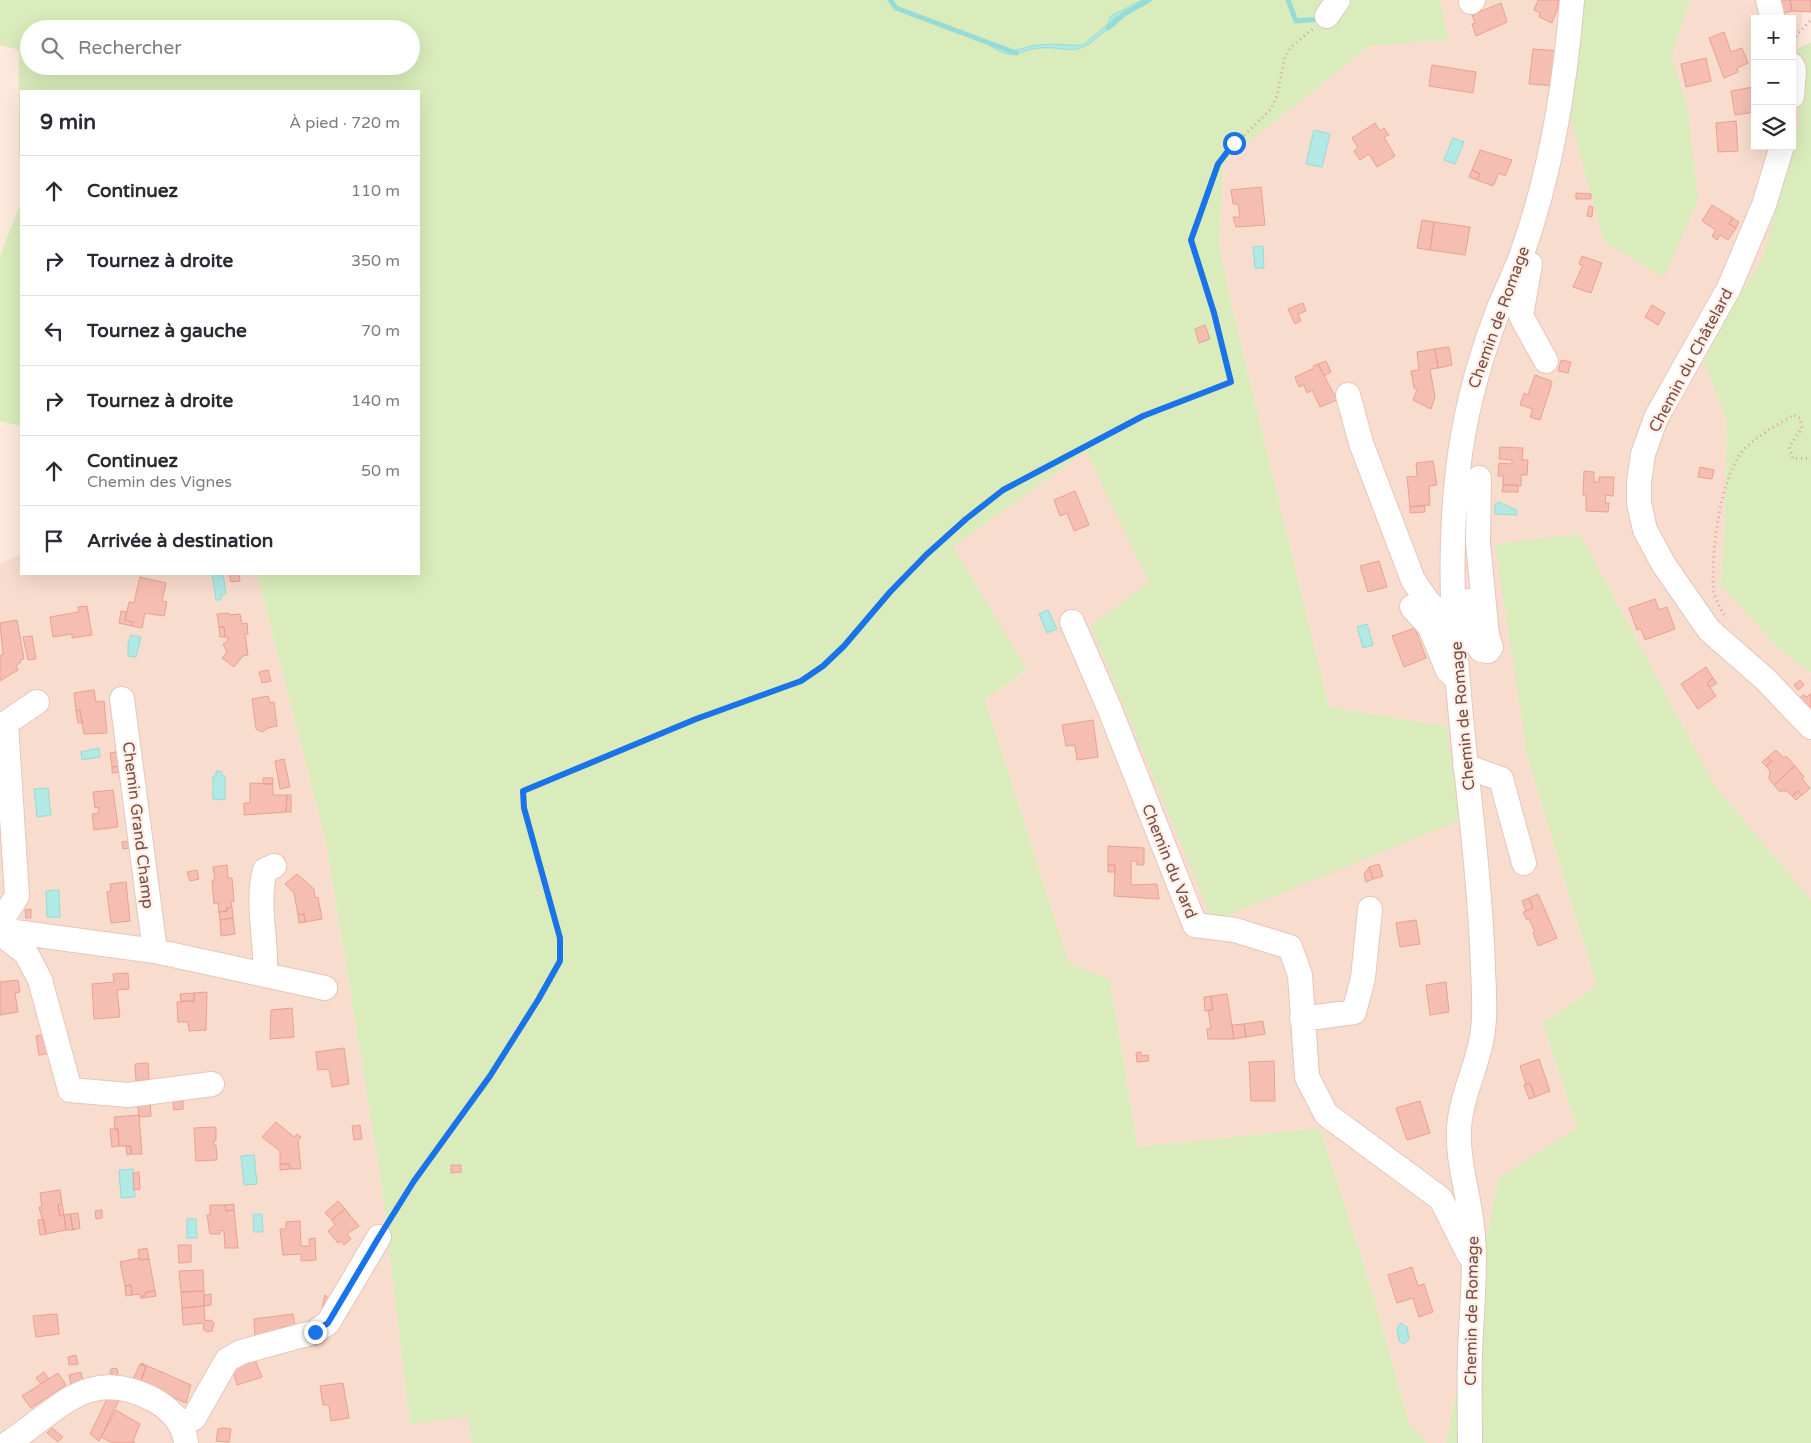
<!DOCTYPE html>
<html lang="fr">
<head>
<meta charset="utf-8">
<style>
	:root { --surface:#fff; --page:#f2f2f3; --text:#2b2b33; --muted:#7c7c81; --line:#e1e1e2 }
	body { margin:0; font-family:"Varela Round",sans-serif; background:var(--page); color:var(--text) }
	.controls { position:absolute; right:15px; top:15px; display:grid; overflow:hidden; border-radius:0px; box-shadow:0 5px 20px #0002 }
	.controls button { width:45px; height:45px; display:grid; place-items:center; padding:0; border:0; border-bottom:1px solid var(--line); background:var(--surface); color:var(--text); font:25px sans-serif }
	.stop { position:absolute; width:15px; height:15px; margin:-11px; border:4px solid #1a73e8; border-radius:50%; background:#fff }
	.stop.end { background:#1a73e8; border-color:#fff; box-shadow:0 1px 5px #0008 }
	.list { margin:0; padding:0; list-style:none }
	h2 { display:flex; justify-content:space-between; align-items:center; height:65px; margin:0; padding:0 20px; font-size:21px }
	h2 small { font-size:16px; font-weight:400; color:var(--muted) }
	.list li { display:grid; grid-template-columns:32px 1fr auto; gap:15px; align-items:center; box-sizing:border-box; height:70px; padding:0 20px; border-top:1px solid var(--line) }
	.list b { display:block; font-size:19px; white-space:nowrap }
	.list p { margin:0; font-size:16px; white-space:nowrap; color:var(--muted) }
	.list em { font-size:16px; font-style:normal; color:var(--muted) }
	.icon { flex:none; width:28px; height:28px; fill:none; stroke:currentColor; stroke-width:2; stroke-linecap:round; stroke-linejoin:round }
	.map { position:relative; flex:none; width:1811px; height:1443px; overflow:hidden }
	.search { position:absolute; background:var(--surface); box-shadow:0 5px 20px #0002; left:20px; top:20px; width:400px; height:55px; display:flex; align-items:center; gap:12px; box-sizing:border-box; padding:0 18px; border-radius:28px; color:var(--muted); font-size:19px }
	.panel { position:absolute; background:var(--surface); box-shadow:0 5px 20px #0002; left:20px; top:90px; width:400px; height:485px; border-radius:0px }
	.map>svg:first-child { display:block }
	.residential { fill:#f8dcce; fill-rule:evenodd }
	.green { fill:#daecbb; fill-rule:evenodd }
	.water { fill:#b1e9e4; stroke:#96dbd7 }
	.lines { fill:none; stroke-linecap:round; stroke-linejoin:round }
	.stream { stroke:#96dbd7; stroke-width:5 }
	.building { fill:#f6beb3; stroke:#eaa092 }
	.minor-casing { stroke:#e5c6bc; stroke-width:26 }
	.path { stroke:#daa296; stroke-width:3; stroke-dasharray:1 4; stroke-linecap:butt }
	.minor { stroke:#fff; stroke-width:24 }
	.route { stroke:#1a73e8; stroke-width:6 }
	.labels { text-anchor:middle; stroke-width:4.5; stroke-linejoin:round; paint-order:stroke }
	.street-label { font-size:16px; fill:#764b44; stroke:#ffefe6 }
</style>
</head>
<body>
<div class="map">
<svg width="1811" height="1443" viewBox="0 0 1811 1443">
	<rect width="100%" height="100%" fill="#feeadd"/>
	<!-- residential -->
	<path class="residential" d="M1440,0H1805L1797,49L1799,121L1762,260L1700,355L1727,421L1724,543L1720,584L1779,649L1811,673V900L1715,786L1580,534L1528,759L1597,986L1543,1023L1577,1127L1498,1179L1446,1443H1427L1409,1424L1376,1304L1320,1128L1138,1147L1110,980L1069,963L985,700L1027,670L953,547L1086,450L1149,582L1213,921L1446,726L1329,707L1232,307L1219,244L1224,162L1369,46L1447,40ZM1755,19H1792V146H1755Z
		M21,554V574H257L326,842L380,1175L410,1423L469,1416L472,1443H0V564Z"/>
	<!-- green -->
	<path class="green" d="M0,0H1440L1448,40L1369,46L1224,162L1219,244L1232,307L1329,707L1446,726L1463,819L1213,921L1091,626L1149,582L1086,451L953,547L1027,669L985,700L1069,963L1110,980L1138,1147L1320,1128L1376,1304L1409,1424L1427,1443H472L468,1417L410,1424L380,1175L326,842L257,574H419V91H21V157L19,156V50L0,45ZM29,29H411V66H29Z
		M1577,0H1690L1671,58L1687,104L1698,200L1664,277L1604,242L1567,106Z
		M1811,42V673L1779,649L1720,584L1724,543L1727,421L1700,354L1762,260L1799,121L1797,49Z
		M21,202V426L0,421V256Z
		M1580,534L1715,786L1811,900V1443H1446L1498,1179L1577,1127L1543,1023L1597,986L1528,759L1495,544Z"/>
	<!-- water -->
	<path class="water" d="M1142,0H1149C1137,7 1125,14 1113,19C1111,28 1106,30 1099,36C1075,58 1068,46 1040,48C1016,50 1016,63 989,45L990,43C1012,58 1018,47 1039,45C1054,43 1069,46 1083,45L1108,24L1111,16Z
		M1314,130L1330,134L1322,167L1306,164Z
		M1453,138L1464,142L1455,164L1444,160Z
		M1263,246L1264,268H1255L1253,247Z
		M1498,502L1517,510V515L1495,514V504Z
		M212,574H223L226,594L221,595V600H216Z
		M1048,610L1057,629L1047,633L1039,614Z
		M1367,624L1373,645L1363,648L1357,627Z
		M131,635L141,637L136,657L128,656V643Z
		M99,748L100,757L82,760L81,752Z
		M216,771L222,772V776H225V800L213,799V776H216Z
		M48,788L51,815L37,817L34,789Z
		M59,890L60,917H47L46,891Z
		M254,1155L257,1184L244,1185L241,1156Z
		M133,1169L135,1197L121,1198L119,1170Z
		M253,1214H262L263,1232H254Z
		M187,1219H196L197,1238H187Z
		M1401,1323L1407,1327L1409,1339L1404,1344L1399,1341L1397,1328Z"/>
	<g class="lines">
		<!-- stream -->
		<path class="stream" d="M890,0L896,8L1016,53
			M1288,0L1296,21L1320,19
			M1108,28L1124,14L1149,0"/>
	</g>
	<!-- building -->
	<path class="building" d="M1538,0H1564L1558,1V7L1552,23L1539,17L1540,13L1534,10Z
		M1773,0H1790L1792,11L1777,14Z
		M1790,0H1811V12L1792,11Z
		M1501,3L1507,22L1476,36L1472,24L1475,23L1472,15Z
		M1724,32L1731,52L1742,48L1748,63L1737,68L1738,72L1724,78L1709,38Z
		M1533,49L1560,51L1556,86L1529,84Z
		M1706,58L1711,81L1686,87L1681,64Z
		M1432,65L1476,72L1473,93L1429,86Z
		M1753,87L1755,112L1735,115L1731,91Z
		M1736,121L1738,151L1718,152L1716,123Z
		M1375,123L1380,131L1384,128L1389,135L1384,137L1395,156L1377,167L1369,154L1360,160L1354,151L1358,148L1352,138Z
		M1480,150L1512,160L1505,176L1499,173L1493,186L1477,180L1480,174L1472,170Z
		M1472,170L1480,174L1477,180L1469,177Z
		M1261,187L1265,225L1236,227L1233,217H1240L1238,204H1233L1231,190Z
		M1576,193L1591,194V199H1576Z
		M1712,205L1733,218L1729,224L1736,228L1728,240L1720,235L1717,240L1712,236L1716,230L1702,221Z
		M1589,206L1593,207L1592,217L1587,216Z
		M1733,218L1739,222L1736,228L1729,224Z
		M1422,220L1434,222L1430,250L1417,248Z
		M1434,222L1470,227L1465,255L1430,250Z
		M1582,256L1602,263L1591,293L1573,287L1583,265L1579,264Z
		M1303,303L1306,311L1298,314L1301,321L1295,324L1288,309Z
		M1652,305L1665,313L1658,325L1645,317Z
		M1205,325L1210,339L1199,343L1195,329Z
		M1449,347L1452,365L1438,368L1435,349Z
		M1435,349L1438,368L1430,369L1435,397L1431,409L1413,400L1417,390L1414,388L1411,371L1419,370L1417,352Z
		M1561,360L1571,362L1568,373L1558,371Z
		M1326,361L1331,372L1324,376L1318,364Z
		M1318,364L1337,400L1320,407L1312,390L1307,393L1304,385L1299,387L1295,377L1314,368L1313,366Z
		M1535,375L1551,381L1552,383L1540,420L1530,417L1533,409L1520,405L1524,393L1528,395Z
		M1500,447L1523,448L1522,460H1528L1527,475H1521V486L1503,485V476H1498L1499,463L1512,464V460L1499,459Z
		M1433,461L1437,485L1429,486L1430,505L1410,507L1407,477L1417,476L1416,463Z
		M1700,467L1714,470L1712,479L1698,477Z
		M1584,471L1594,472V482H1599V477H1614L1613,496L1606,495L1605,503H1609L1608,512L1586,511V495H1583Z
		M1503,485H1518V492H1502Z
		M1075,491L1089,525L1074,531L1067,513L1060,516L1054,500Z
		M1424,505L1425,512L1410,513V507Z
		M1379,561L1387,587L1368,592L1360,566Z
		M229,574H239L240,581L231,582Z
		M140,577L166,583L162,601L167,602L164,616L145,613L142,628L132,626L133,622L125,620L129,602L134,603Z
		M1655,599L1659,610L1667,607L1675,629L1645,640L1641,629L1637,630L1629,608Z
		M87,606L92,635L72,638V634L53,637L50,617L79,612L78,607Z
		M121,611L127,612L125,620L133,622L132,626L119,623Z
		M229,613V615L240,614L242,624L247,623L248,634H245L248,655L243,656L234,667L222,658L227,652L223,644L228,641V637H225L224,627H219L217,614Z
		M17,620L24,659L20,660L21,662L16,666L18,670L0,681V656L3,654L0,623Z
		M219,627H224L225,637H220Z
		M1415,628L1426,658L1404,667L1392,636Z
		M32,636L36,659L28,660L23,637Z
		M1706,667L1713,678L1707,683L1716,696L1698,709L1681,684Z
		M268,670L271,681L262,683L259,672Z
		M1713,678L1717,683L1711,687L1707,683Z
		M1800,680L1804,685L1798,690L1794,685Z
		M94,690L96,702L104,701L107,733L84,734L80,710L76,711L74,693Z
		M1811,693V716L1796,702L1803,695L1807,697Z
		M268,696L270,703L274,702L277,726L268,728L262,732L256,729L252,699Z
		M80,710L82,723H78L76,711Z
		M1093,720L1098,757L1077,760L1075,745L1066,746L1062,725Z
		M1776,750L1784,758L1786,756L1795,766L1774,785L1769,779L1770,771L1766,766L1772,761L1768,757Z
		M120,751L122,766L112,767L110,753Z
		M1768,757L1772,761L1766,766L1762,762Z
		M284,759L290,787L280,789L275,761Z
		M122,766L123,772L112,773V767Z
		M1795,766L1804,777L1802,779L1810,788L1802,795L1798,791L1792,796L1787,791H1779L1774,785Z
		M263,778H273V784H263Z
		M250,783L273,784V795H287L286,812L244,815V803H250Z
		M113,790L118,827L94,830L92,814L99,813L98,807L95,808L93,792Z
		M1798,791L1802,795L1796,800L1792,796Z
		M287,795H291V812H286Z
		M129,841L130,848L123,849L122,842Z
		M1108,846L1144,848V865H1137V861H1131V885L1157,884L1159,899L1114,896L1115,865H1108Z
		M1379,864L1383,876L1373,879L1369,867Z
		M227,865L228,878H232L234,901L231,902L232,907L227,908V911L219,912L218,903L214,904L212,880H215L213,867Z
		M1108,865H1115V872H1108Z
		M1369,867L1373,879L1366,882L1364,874Z
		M197,870L199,879L190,881L187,872Z
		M297,874L314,889L315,898L318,897L322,919L305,922L304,914L298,915L294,893L285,884Z
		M126,882L130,921L111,923L107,892L111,891L110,884Z
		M1538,894L1557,938L1538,946L1533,933L1535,932L1529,919L1527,920L1523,912L1533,908L1529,898Z
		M1529,898L1533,908L1526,911L1522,901Z
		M232,907L233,918L220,920L219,912L227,911V908Z
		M31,909V918H26L25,910Z
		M304,914L305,922L299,923L298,915Z
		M233,918L235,934L221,936L220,920Z
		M1416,920L1420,944L1400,947L1396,923Z
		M128,973L129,989L117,990L120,1017L94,1019L92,984L114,982L113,974Z
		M18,980L20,992L15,993L18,1012L0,1015V982Z
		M1446,982L1449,1012L1430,1015L1426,985Z
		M207,992L206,1030L189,1031L188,1022H178L177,1002L194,1001V993Z
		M194,993V1001H181L180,994Z
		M1227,994L1234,1039H1208L1207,1029L1211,1028L1208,1010H1213L1211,996Z
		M1211,996L1213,1010L1205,1011L1204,997Z
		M292,1008L294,1037L270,1039L271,1010Z
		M1263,1021L1265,1034L1246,1037L1244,1024Z
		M1244,1024L1246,1037L1234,1039L1232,1025Z
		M48,1034L50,1053L39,1055L36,1036Z
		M344,1048L349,1084L332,1087L329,1069L318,1070L316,1052Z
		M1141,1052V1056L1148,1055L1149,1061L1137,1062L1136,1053Z
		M1539,1059L1550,1091L1535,1097L1530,1083L1526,1084L1520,1066Z
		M1274,1061L1275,1101H1251L1249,1062Z
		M148,1063L149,1079L136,1081L135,1064Z
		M1530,1083L1535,1097L1529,1099L1524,1085Z
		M150,1100L151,1116L139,1117L137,1101Z
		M183,1101V1109L174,1110L173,1102Z
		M1420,1101L1430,1133L1407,1140L1396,1108Z
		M139,1115L142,1154H131V1146H119L118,1129H115L114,1117Z
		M276,1122L294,1137L297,1134L301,1137L298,1141L301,1169H290L289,1164H280V1151L262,1137Z
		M360,1125L362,1139L354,1140L352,1126Z
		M216,1127V1141H213L214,1145H216L217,1160L196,1161L194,1128Z
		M110,1129H118L119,1146L112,1147Z
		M126,1146H131V1154L127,1155Z
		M280,1164H289L290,1169L280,1170Z
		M451,1165H461V1172L451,1173Z
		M139,1172L140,1189L134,1190L133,1173Z
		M60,1190L62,1204L58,1205L60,1216L64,1215L66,1230L46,1234L39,1207H42L40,1193Z
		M338,1201L345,1209L332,1220L325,1213Z
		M62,1204L64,1215L60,1216L58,1205Z
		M234,1204V1210L226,1211L225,1205Z
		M210,1205H225L226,1211L234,1210L238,1248H225L224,1231L220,1230V1234H210L207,1215H210Z
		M345,1209L359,1226L347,1234L351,1239L344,1245L341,1241L338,1243L328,1231L335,1225L332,1220Z
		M102,1210V1218L96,1219L95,1211Z
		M78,1213L80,1228L73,1230L70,1214Z
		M70,1214L73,1230H66L64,1215Z
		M44,1219L46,1234L40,1235L38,1220Z
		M300,1221L301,1246H310L309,1239L315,1238L316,1260L301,1261V1254L283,1255L280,1229H286V1222Z
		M178,1245H191V1262L179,1263Z
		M147,1248L149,1259L140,1260L138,1250Z
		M139,1258L140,1260L149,1259L155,1291L146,1292L141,1299L140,1294L132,1295L131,1285L125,1286L120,1262Z
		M1412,1267L1418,1286L1424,1284L1433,1312L1419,1317L1413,1298L1397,1303L1388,1275Z
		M203,1270L204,1291L181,1292L179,1271Z
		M131,1285L132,1295L126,1296L125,1286Z
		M155,1291L156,1296L143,1298L146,1292Z
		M204,1291V1306L182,1308L181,1292Z
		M211,1294V1305L204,1306V1295Z
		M325,1295L332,1301L324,1311L322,1308Z
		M204,1306L205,1321L211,1320L214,1323L212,1331L207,1332L204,1330L203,1323L183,1325L182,1308Z
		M57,1314L59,1334L36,1337L33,1316Z
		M293,1314L295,1326L281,1327V1334L255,1337L254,1319Z
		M252,1352L262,1377L237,1385L231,1363Z
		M76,1355L78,1364L69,1365L68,1357Z
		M141,1363L191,1385L186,1403L140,1383L146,1367Z
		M140,1364L146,1367L140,1383L133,1380Z
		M110 1372a4 4 0 1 1 8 0a4 4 0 1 1-8 0Z
		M44,1372L49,1379L41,1384L36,1378Z
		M81,1372L83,1382L71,1384L69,1375Z
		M58,1373L66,1385L31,1408L22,1396Z
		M343,1383L349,1418L331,1421L329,1405H323L320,1386Z
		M110,1393L121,1396L99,1441L90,1434Z
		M116,1410L140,1424L133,1441L135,1443H113L101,1437Z
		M52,1428L63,1437L58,1442L47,1433Z
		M223,1428L231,1429L229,1442L216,1441L218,1429Z"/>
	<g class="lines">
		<!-- minor casing -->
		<g class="minor-casing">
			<path id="minor" d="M1768,0L1773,19
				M1471,2L1473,0
				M1327,16L1338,0
				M1792,65L1794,70L1792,96
				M1782,146L1764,205L1729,288L1656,418L1643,454L1639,482V503L1645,530L1664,565L1709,630L1765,679L1811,727
				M1520,259L1530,264L1521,316L1546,361
				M1348,395L1361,443L1413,580L1428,602L1440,614L1446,616L1454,613L1458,602L1469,601C1478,616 1471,636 1481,650L1488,651L1491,647L1487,636L1478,543L1479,478
				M1412,607L1430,627L1448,671L1456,678
				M1072,622L1110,710L1195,925L1235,930L1290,947L1300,975L1307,1077L1326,1114L1441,1199L1469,1255
				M122,699L155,951
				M1465,766L1501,779L1524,863
				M0,923L17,896L6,723L37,702
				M0,930L155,951L325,988
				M0,933L26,953L40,980L70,1090L128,1095L212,1084
				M265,974C267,940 256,904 265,870L274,866
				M1302,1019L1354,1012L1363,978L1370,909
				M180,1425L194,1418L227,1360L241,1352L315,1332L328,1323L379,1237
				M8,1443C60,1409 89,1364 156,1401C171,1410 184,1424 186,1443
				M1470,1443C1470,1414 1469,1384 1470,1355C1471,1316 1476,1276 1473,1237C1471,1200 1457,1165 1459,1128C1461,1098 1475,1071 1481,1042C1486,1019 1484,993 1483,969C1478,803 1438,636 1458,470C1464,416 1478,364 1497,313C1504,295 1513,277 1520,259C1551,175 1565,88 1572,0"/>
		</g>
		<!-- path -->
		<path class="path" d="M1792,40L1811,20
			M1724,615C1720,607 1713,596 1713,587C1712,550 1719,484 1741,453C1752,439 1778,424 1794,415L1800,418L1802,428L1789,447L1793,459L1811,458
			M388,1221C433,1152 484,1088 528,1018C538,1001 555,981 559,962C566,932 532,842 523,808V791L696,719L801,681L823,666L844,645L890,592L926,555L966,519L1003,490L1143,416L1231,382L1214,313L1191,240L1193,230L1224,155L1271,109L1277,96L1285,57L1291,47L1314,28"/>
		<!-- minor -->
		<use href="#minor" class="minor"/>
	</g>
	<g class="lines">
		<!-- route -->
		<path class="route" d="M315,1332L328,1323L379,1237L414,1181L490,1076L538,1000L560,961V938L524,808L523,791L696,719L801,681L823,666L844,646L890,592L926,555L966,519L1003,490L1143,416L1231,382L1214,313L1191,240L1218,164L1234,143"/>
	</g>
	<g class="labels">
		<!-- street labels -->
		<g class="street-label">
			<text transform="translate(1498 317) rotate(-70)" y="6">Chemin de Romage</text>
			<text transform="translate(1690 360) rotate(-62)" y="6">Chemin du Châtelard</text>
			<text transform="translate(1462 716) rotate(-95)" y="6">Chemin de Romage</text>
			<text transform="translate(139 825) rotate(83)" y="6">Chemin Grand Champ</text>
			<text transform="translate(1170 861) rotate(68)" y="6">Chemin du Vard</text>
			<text transform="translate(1471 1311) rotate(-89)" y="6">Chemin de Romage</text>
		</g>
	</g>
</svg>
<div class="controls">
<button>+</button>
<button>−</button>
<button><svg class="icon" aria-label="layers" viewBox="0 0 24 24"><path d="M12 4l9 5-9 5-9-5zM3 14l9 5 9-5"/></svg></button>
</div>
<div class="stop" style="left:1234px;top:143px"></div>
<div class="stop end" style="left:315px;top:1332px"></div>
<div class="search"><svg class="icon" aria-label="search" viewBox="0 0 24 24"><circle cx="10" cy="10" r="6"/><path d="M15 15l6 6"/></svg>Rechercher</div>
<section class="panel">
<h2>9 min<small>À pied · 720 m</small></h2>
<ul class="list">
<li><svg class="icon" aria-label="ahead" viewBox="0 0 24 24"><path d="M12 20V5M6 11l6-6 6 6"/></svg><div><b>Continuez</b></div><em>110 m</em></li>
<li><svg class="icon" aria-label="right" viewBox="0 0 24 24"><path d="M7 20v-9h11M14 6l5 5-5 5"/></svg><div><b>Tournez à droite</b></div><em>350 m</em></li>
<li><svg class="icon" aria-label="left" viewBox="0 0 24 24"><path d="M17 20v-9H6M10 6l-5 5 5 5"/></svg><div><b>Tournez à gauche</b></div><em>70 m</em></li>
<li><svg class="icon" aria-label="right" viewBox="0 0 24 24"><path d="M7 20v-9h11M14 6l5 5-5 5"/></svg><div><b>Tournez à droite</b></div><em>140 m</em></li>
<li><svg class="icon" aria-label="ahead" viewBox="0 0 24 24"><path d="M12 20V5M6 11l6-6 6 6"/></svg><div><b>Continuez</b><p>Chemin des Vignes</p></div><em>50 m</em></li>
<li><svg class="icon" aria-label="arrive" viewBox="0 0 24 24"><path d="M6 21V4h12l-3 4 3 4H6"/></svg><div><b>Arrivée à destination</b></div></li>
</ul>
</section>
</div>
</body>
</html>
